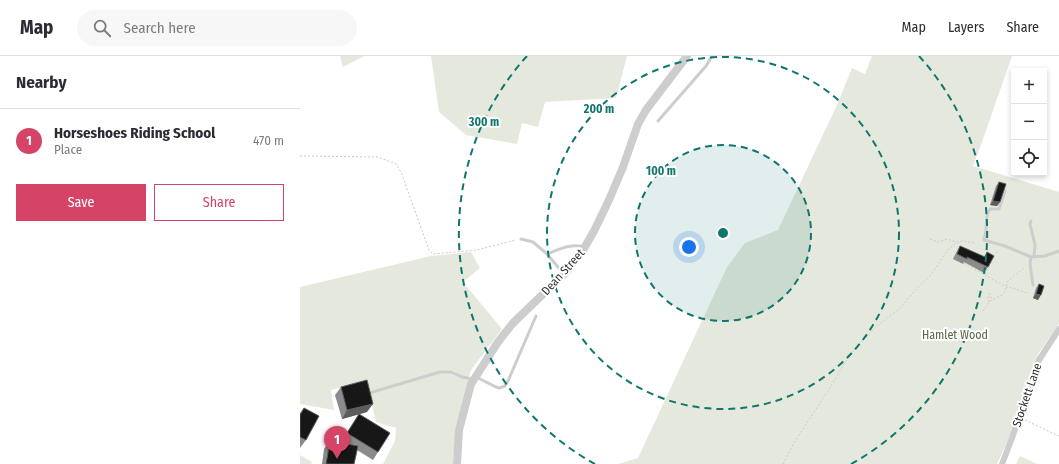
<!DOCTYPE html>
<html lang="en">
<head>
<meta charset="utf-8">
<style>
	:root { --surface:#fff; --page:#f7f7f7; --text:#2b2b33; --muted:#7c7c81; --line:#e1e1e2; --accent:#d54467 }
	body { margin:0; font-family:"Fira Sans Condensed",sans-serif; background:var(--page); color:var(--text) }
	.controls { position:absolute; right:12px; top:12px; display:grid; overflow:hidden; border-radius:0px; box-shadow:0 2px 6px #0003 }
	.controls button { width:36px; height:36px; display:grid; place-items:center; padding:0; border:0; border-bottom:1px solid var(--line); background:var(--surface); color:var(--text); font:20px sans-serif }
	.you { position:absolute; left:389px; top:191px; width:14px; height:14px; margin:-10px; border:3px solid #fff; border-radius:50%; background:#1a73e8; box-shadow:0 0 0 6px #1a73e833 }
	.badge { display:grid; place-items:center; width:26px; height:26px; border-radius:50%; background:var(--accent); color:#fff; font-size:13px; font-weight:700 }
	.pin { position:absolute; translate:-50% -33px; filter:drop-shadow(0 1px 2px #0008) }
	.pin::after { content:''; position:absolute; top:21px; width:14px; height:12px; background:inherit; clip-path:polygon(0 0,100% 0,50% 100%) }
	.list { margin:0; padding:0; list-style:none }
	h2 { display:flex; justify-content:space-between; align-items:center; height:52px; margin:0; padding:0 16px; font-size:17px }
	h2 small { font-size:13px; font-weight:400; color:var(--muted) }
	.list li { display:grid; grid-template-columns:26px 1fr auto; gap:12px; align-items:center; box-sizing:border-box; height:64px; padding:0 16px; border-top:1px solid var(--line) }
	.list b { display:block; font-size:15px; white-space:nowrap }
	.list p { margin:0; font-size:13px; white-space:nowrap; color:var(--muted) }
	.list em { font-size:13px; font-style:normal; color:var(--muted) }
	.actions { display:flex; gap:8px; padding:12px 16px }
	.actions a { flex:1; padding:9px 0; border:1px solid var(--accent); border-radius:0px; text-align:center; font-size:14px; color:var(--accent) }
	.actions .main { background:var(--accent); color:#fff }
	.icon { flex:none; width:22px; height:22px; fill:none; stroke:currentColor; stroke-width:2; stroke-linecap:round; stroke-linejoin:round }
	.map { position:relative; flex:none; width:759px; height:408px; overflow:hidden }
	header { display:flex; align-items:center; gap:24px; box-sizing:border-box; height:56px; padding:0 20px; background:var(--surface); border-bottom:1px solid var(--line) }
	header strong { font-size:19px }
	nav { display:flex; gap:22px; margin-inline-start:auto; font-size:14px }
	.search { width:280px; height:36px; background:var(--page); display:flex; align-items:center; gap:10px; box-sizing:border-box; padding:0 14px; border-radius:22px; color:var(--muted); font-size:15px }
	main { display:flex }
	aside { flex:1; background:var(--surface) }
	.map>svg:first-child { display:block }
	.green { fill:#e5e9dd }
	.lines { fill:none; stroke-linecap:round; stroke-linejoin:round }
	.path { stroke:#cacaca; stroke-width:1; stroke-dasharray:2 2; stroke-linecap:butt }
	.service { stroke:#cdcdcd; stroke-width:3 }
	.minor { stroke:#cdcdcd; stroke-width:6 }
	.tertiary { stroke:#cdcdcd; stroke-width:8 }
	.wall { fill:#8b8b8b }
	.shaded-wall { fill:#5d5d5d }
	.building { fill:#171717; stroke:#5d5d5d }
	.ring { fill:none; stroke:#0f766e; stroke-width:2; stroke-dasharray:7 5 }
	.labels { text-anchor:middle; stroke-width:4; stroke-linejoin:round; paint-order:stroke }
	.street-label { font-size:12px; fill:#303030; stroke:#fff }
	.park-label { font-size:12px; fill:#5a6841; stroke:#fff }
	.centre { fill:#0f766e; stroke:#fff; stroke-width:2 }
	.ring-label { font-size:12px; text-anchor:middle; font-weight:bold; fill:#0f766e; stroke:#fff; stroke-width:4; stroke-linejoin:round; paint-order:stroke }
</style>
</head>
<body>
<header>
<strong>Map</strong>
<div class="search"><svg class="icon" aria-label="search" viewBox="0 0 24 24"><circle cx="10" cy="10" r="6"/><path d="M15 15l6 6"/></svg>Search here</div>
<nav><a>Map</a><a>Layers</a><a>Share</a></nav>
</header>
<main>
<aside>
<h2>Nearby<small></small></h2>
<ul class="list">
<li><span class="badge">1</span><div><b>Horseshoes Riding School</b><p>Place</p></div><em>470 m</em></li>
</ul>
<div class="actions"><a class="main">Save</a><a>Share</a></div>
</aside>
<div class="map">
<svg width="759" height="408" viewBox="0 0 759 408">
	<rect width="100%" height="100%" fill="#fff"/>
	<!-- green -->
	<path class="green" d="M40,0H64L43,11Z
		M131,0H327L316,42L245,46L238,71L222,67L217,88L166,79L139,56Z
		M572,0H712L682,86L673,110L759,136V268L738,298L709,382L697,408H318L338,402L427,211L445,187L478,174L537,49L552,12L565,18Z
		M171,196L180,212L163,226L202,273L171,314L156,370L153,408H83L95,385L96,372L76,366L66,325L31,334L34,354L0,348V231L131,200Z
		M0,399L12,406L11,408H0Z
		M720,400L737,408H716Z"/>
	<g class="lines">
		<!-- path -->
		<path class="path" d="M0,100L78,101L96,108L101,116L129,194L133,198L177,194L216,184
			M630,183L638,186L647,183L656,186
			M664,207L706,231L713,232L727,237
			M685,218L692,205L694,199L697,196L698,193
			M689,237L692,243
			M689,246L688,241L690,238
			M683,255L690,245L702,239L705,236L707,226L725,211
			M725,364L759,380
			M483,408L495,385L528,335L546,305L557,290L576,271L599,253L619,230L630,220L648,194L657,186L663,185L675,187"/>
		<!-- service -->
		<path class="service" d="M358,65L406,10L412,0
			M705,135L699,153H690C685,159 687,166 686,174C686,177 684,181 684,184L705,190L731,201L745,200L759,195
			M731,165L730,168L735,189L734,201
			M221,183L233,186L247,198L263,217
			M247,198C260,193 271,187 284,191
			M731,201L730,208L733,229
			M176,321L196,331L199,332L205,330L208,325L236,260
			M66,338L140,316H151L162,321L172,323"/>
		<!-- minor -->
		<path class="minor" d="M702,408L712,382L739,304L759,273"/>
		<!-- tertiary -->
		<path class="tertiary" d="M157,408L159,374L171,328L198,286L213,267L266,216L282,196L294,175L309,144L323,111L338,68L346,54L387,0"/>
	</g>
	<!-- wall -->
	<path class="wall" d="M699,126L700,146L697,150L690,149L696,130Z
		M660,190L684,201L687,196L688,211L684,217L664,206L663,208L653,203L657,195Z
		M739,228L738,244L733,242L736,232Z
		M41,331L67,356L42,363L35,339Z
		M4,352L6,384L0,392V357Z
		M59,358L78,396L73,404L57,394L54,408H22L24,393L30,385L46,388L42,385Z"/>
	<!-- shaded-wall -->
	<path class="shaded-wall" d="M693,145L700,146L697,150L690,149Z
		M736,238L741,239L738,244L733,242Z
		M73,348L67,356L42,363L47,354Z"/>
	<!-- building -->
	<path class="building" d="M699,126L706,128L700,146L693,145Z
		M660,190L685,201L687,196L694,200L688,211L667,201V203L657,198Z
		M739,228L744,230L741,239L736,238Z
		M67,324L73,348L47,354L41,331Z
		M4,352L19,360L6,384L0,381V359Z
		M59,358L90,377L78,396L47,377Z
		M30,385L58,390L54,408H26Z"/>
	<!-- distance rings -->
	<circle cx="423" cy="177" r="88" fill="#0f766e" fill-opacity=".12"/>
	<g class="ring">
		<circle cx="423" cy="177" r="88"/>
		<circle cx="423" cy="177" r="176"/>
		<path d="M295 408A264 264 0 0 1 227 0M619 0A264 264 0 0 1 551 408"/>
	</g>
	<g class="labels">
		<!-- street labels -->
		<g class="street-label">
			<text transform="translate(263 216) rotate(-48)" y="4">Dean Street</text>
			<text transform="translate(727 339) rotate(-71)" y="4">Stockett Lane</text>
		</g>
		<!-- park labels -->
		<g class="park-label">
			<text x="655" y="283">Hamlet Wood</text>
		</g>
	</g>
	<circle cx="423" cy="177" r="6" class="centre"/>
	<g class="ring-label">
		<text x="299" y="57">200 m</text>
		<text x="184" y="70">300 m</text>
		<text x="361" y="119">100 m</text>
	</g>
</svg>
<div class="controls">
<button>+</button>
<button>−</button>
<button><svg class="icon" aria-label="locate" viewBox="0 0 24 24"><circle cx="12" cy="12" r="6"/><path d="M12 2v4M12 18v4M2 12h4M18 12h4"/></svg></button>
</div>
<div class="you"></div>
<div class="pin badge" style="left:37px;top:403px">1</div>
</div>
</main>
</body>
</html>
